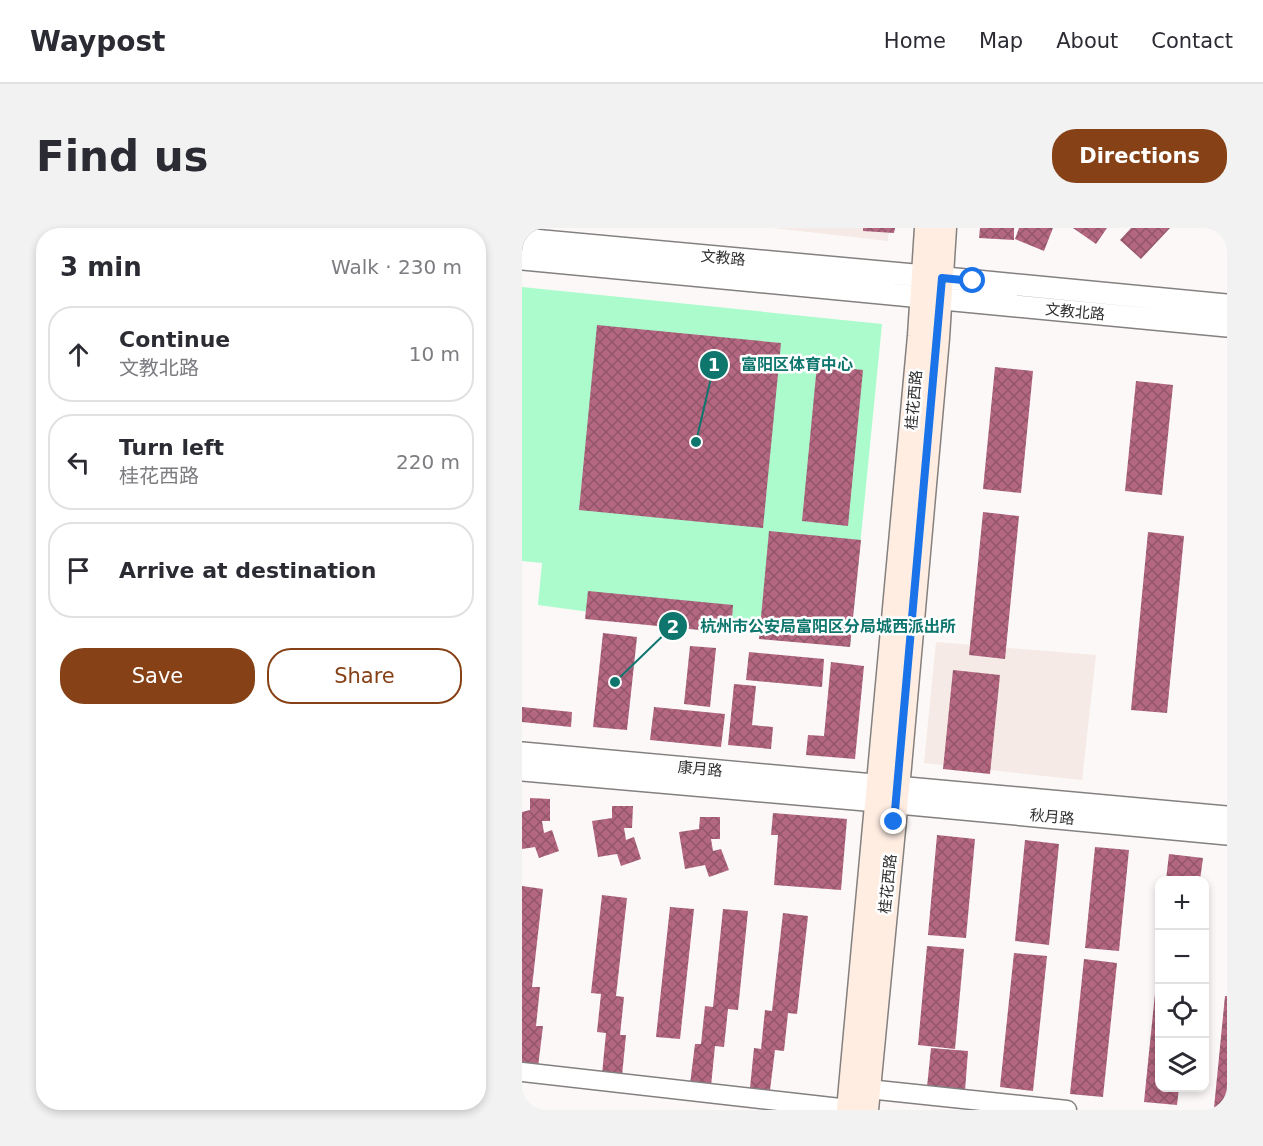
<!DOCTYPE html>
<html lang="en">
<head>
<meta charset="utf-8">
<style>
	:root { --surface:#fff; --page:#f2f2f3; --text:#2b2b33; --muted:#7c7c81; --line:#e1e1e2; --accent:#864117 }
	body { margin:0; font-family:"DejaVu Sans","Noto Sans SC",sans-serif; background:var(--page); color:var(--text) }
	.controls { position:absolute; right:18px; bottom:18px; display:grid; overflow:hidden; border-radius:12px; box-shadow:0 3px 9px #0003 }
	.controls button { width:54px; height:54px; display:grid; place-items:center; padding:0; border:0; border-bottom:2px solid var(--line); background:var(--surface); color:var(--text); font:30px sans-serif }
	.stop { position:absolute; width:18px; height:18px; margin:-14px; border:4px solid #1a73e8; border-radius:50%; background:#fff }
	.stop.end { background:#1a73e8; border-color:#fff; box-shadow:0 2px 6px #0008 }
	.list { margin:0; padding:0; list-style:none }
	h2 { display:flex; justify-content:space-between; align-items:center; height:78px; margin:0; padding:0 24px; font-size:26px }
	h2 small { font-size:20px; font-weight:400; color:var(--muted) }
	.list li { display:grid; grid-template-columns:39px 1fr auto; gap:18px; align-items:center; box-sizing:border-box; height:96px; margin:0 12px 12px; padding:0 12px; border:2px solid var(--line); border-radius:24px }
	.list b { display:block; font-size:22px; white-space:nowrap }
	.list p { margin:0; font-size:20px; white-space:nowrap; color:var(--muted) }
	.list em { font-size:20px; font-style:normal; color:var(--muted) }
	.actions { display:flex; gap:12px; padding:18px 24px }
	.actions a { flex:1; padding:14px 0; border:2px solid var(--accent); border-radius:24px; text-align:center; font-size:21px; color:var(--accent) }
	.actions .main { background:var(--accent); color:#fff }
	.icon { flex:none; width:33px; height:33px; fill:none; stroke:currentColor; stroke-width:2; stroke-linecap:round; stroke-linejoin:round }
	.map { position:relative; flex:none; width:705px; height:882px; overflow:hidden; border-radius:24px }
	header { display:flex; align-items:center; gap:36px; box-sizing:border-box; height:84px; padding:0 30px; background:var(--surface); border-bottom:2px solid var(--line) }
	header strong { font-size:28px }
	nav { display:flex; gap:33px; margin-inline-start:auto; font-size:21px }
	.intro { display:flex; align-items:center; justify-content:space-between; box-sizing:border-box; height:144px; padding:0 36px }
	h1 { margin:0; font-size:42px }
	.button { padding:15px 27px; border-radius:24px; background:var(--accent); color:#fff; font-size:21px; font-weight:700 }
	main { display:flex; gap:36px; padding:0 36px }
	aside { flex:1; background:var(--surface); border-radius:24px; box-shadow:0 3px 9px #0003 }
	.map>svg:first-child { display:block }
	.built { fill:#f5eae5 }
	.pitch { fill:#abfbcd }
	.building { fill:url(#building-cross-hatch) }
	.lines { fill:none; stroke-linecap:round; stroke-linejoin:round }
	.minor-casing { stroke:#83807f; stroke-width:21 }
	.tertiary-casing { stroke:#83807f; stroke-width:24 }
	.secondary-casing { stroke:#83807f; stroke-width:27 }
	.minor { stroke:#fff; stroke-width:18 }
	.tertiary { stroke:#fff; stroke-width:21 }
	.secondary { stroke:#ffede2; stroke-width:24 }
	.route { stroke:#1a73e8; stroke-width:8 }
	.labels { text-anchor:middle; stroke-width:5; stroke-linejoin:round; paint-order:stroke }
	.street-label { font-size:15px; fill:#313030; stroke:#fff }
	.leader { fill:none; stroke:#0f766e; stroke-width:2 }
	.callout-dot { fill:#0f766e; stroke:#fff; stroke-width:2 }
	.mark-label { font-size:18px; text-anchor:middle; font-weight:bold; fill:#fff }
	.callout-label { font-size:16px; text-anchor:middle; font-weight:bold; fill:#0f766e; stroke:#fff; stroke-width:5; stroke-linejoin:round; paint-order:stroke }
</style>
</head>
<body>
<header>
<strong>Waypost</strong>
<nav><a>Home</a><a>Map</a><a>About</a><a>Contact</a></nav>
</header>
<div class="intro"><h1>Find us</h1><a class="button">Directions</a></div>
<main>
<aside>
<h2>3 min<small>Walk · 230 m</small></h2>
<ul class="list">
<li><svg class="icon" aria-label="ahead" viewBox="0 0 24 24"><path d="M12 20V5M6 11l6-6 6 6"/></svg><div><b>Continue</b><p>文教北路</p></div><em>10 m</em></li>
<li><svg class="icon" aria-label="left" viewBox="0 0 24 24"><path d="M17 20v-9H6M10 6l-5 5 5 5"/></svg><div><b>Turn left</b><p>桂花西路</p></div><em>220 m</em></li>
<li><svg class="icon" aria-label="arrive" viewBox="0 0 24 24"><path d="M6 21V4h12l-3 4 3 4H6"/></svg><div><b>Arrive at destination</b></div></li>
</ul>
<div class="actions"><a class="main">Save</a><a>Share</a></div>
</aside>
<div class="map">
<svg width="705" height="882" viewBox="0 0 705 882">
	<defs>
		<pattern id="building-cross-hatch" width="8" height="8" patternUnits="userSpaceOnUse" patternTransform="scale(1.5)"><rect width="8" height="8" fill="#b36781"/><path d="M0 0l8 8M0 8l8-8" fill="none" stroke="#92556a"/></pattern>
	</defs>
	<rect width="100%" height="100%" fill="#fbf8f7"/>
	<!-- built -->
	<path class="built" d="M251,0H367L366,13Z
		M414,414L574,427L560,552L402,535Z"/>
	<!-- pitch -->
	<path class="pitch" d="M0,59L360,96L328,419L16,377L20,335L0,333Z"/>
	<!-- building -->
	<path class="building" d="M341,0H373L372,5L341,3Z
		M458,0H492V12L457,10Z
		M497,0H531L522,23L493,11Z
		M551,0H585L574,16Z
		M609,0H648L619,31L598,12Z
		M75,97L259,115L241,300L57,282Z
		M295,137L341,142L326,298L280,293Z
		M473,139L511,143L499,265L461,261Z
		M614,153L651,157L640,267L603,263Z
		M461,284L497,288L483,431L447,427Z
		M247,303L339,312L328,419L237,411Z
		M626,304L662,308L645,485L609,482Z
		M66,363L211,377L209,405L63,391Z
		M81,405L115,409L105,502L71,499Z
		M168,418L194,420L188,479L162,476Z
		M227,424L302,431L300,459L224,452Z
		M309,434L342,438L333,531L284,527L286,507L302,508Z
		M431,442L478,447L468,546L421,541Z
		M212,456L234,458L230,497L251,499L249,521L206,517Z
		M0,479L50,484L49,499L0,494Z
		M132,479L203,486L199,519L128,512Z
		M8,570L28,571V593H20L22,605L30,602L37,623L17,630L13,619L0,621V584L8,582Z
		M90,578H111L110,600H102L104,612L112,609L119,631L99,638L95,626L76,629L70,593L90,590Z
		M251,585L325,591L319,662L252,657L256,607H249Z
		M178,589H198V611H189L191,623L199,621L207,642L187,649L183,637L163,641L157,604L177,601Z
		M415,607L453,611L444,710L406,707Z
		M503,612L537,616L527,717L493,713Z
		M573,619L607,622L597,723L563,720Z
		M647,626L681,630L678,652H644Z
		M0,658L21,661L10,759H18L14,798H21L16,839L0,837Z
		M80,667L105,670L94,768L102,769L98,807H104L100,848L80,846L84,805L75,804L79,766L69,765Z
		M148,679L172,681L158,811L134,809Z
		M201,681L226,683L216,782L206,781L202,819L193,818L189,858L168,856L173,816H179L183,778L191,779Z
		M261,685L286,688L275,786L266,785L262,823L253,822L248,862L228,860L232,820L239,821L243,782L250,783Z
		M405,718L442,721L433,821L396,817Z
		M492,725L525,728L511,863L478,859Z
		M562,731L595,735L581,869L548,866Z
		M636,736H638V860H657L655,877L622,874Z
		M703,768H705V881L692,880Z
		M409,820L446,823L443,863L405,859Z"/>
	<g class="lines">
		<!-- minor casing -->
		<g class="minor-casing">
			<path id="minor" d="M0,844L327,881
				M346,861L545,882"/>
		</g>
		<!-- tertiary casing -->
		<g class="tertiary-casing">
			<path id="tertiary" d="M0,11L403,48L705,77
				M0,31L705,98
				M0,525L705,589
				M0,542L355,573L705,606"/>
		</g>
		<!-- secondary casing -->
		<g class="secondary-casing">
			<path id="secondary" d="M327,882L398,108L405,0
				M344,882L377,539L415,110L422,0"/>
		</g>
		<!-- minor -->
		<use href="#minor" class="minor"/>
		<!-- tertiary -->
		<use href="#tertiary" class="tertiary"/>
		<!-- secondary -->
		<use href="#secondary" class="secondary"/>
	</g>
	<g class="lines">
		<!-- route -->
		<path class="route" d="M372,594L420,50L451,53"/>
	</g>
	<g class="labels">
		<!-- street labels -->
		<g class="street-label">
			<text transform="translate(201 30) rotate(5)" y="5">文教路</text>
			<text transform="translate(553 84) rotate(5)" y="5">文教北路</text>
			<text transform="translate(392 172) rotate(-85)" y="5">桂花西路</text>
			<text transform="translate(178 541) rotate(5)" y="5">康月路</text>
			<text transform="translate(530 589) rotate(5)" y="5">秋月路</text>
			<text transform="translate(366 656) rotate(-84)" y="5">桂花西路</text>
		</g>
	</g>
	<!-- callouts -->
	<path class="leader" d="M174 214L192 137M93 454L151 398"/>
	<g class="callout-dot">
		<circle cx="174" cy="214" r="6"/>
		<circle cx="93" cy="454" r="6"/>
		<circle cx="192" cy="137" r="15"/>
		<circle cx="151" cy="398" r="15"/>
	</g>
	<g class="mark-label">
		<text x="192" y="143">1</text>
		<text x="151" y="405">2</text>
	</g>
	<g class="callout-label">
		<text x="275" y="142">富阳区体育中心</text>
		<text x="306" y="404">杭州市公安局富阳区分局城西派出所</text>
	</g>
</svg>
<div class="controls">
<button>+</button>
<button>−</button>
<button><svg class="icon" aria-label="locate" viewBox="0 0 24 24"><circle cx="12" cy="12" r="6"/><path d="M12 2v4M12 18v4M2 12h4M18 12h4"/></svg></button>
<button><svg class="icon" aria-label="layers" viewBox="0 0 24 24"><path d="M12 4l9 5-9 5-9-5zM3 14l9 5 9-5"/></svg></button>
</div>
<div class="stop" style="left:451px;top:53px"></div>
<div class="stop end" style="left:372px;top:594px"></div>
</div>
</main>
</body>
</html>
